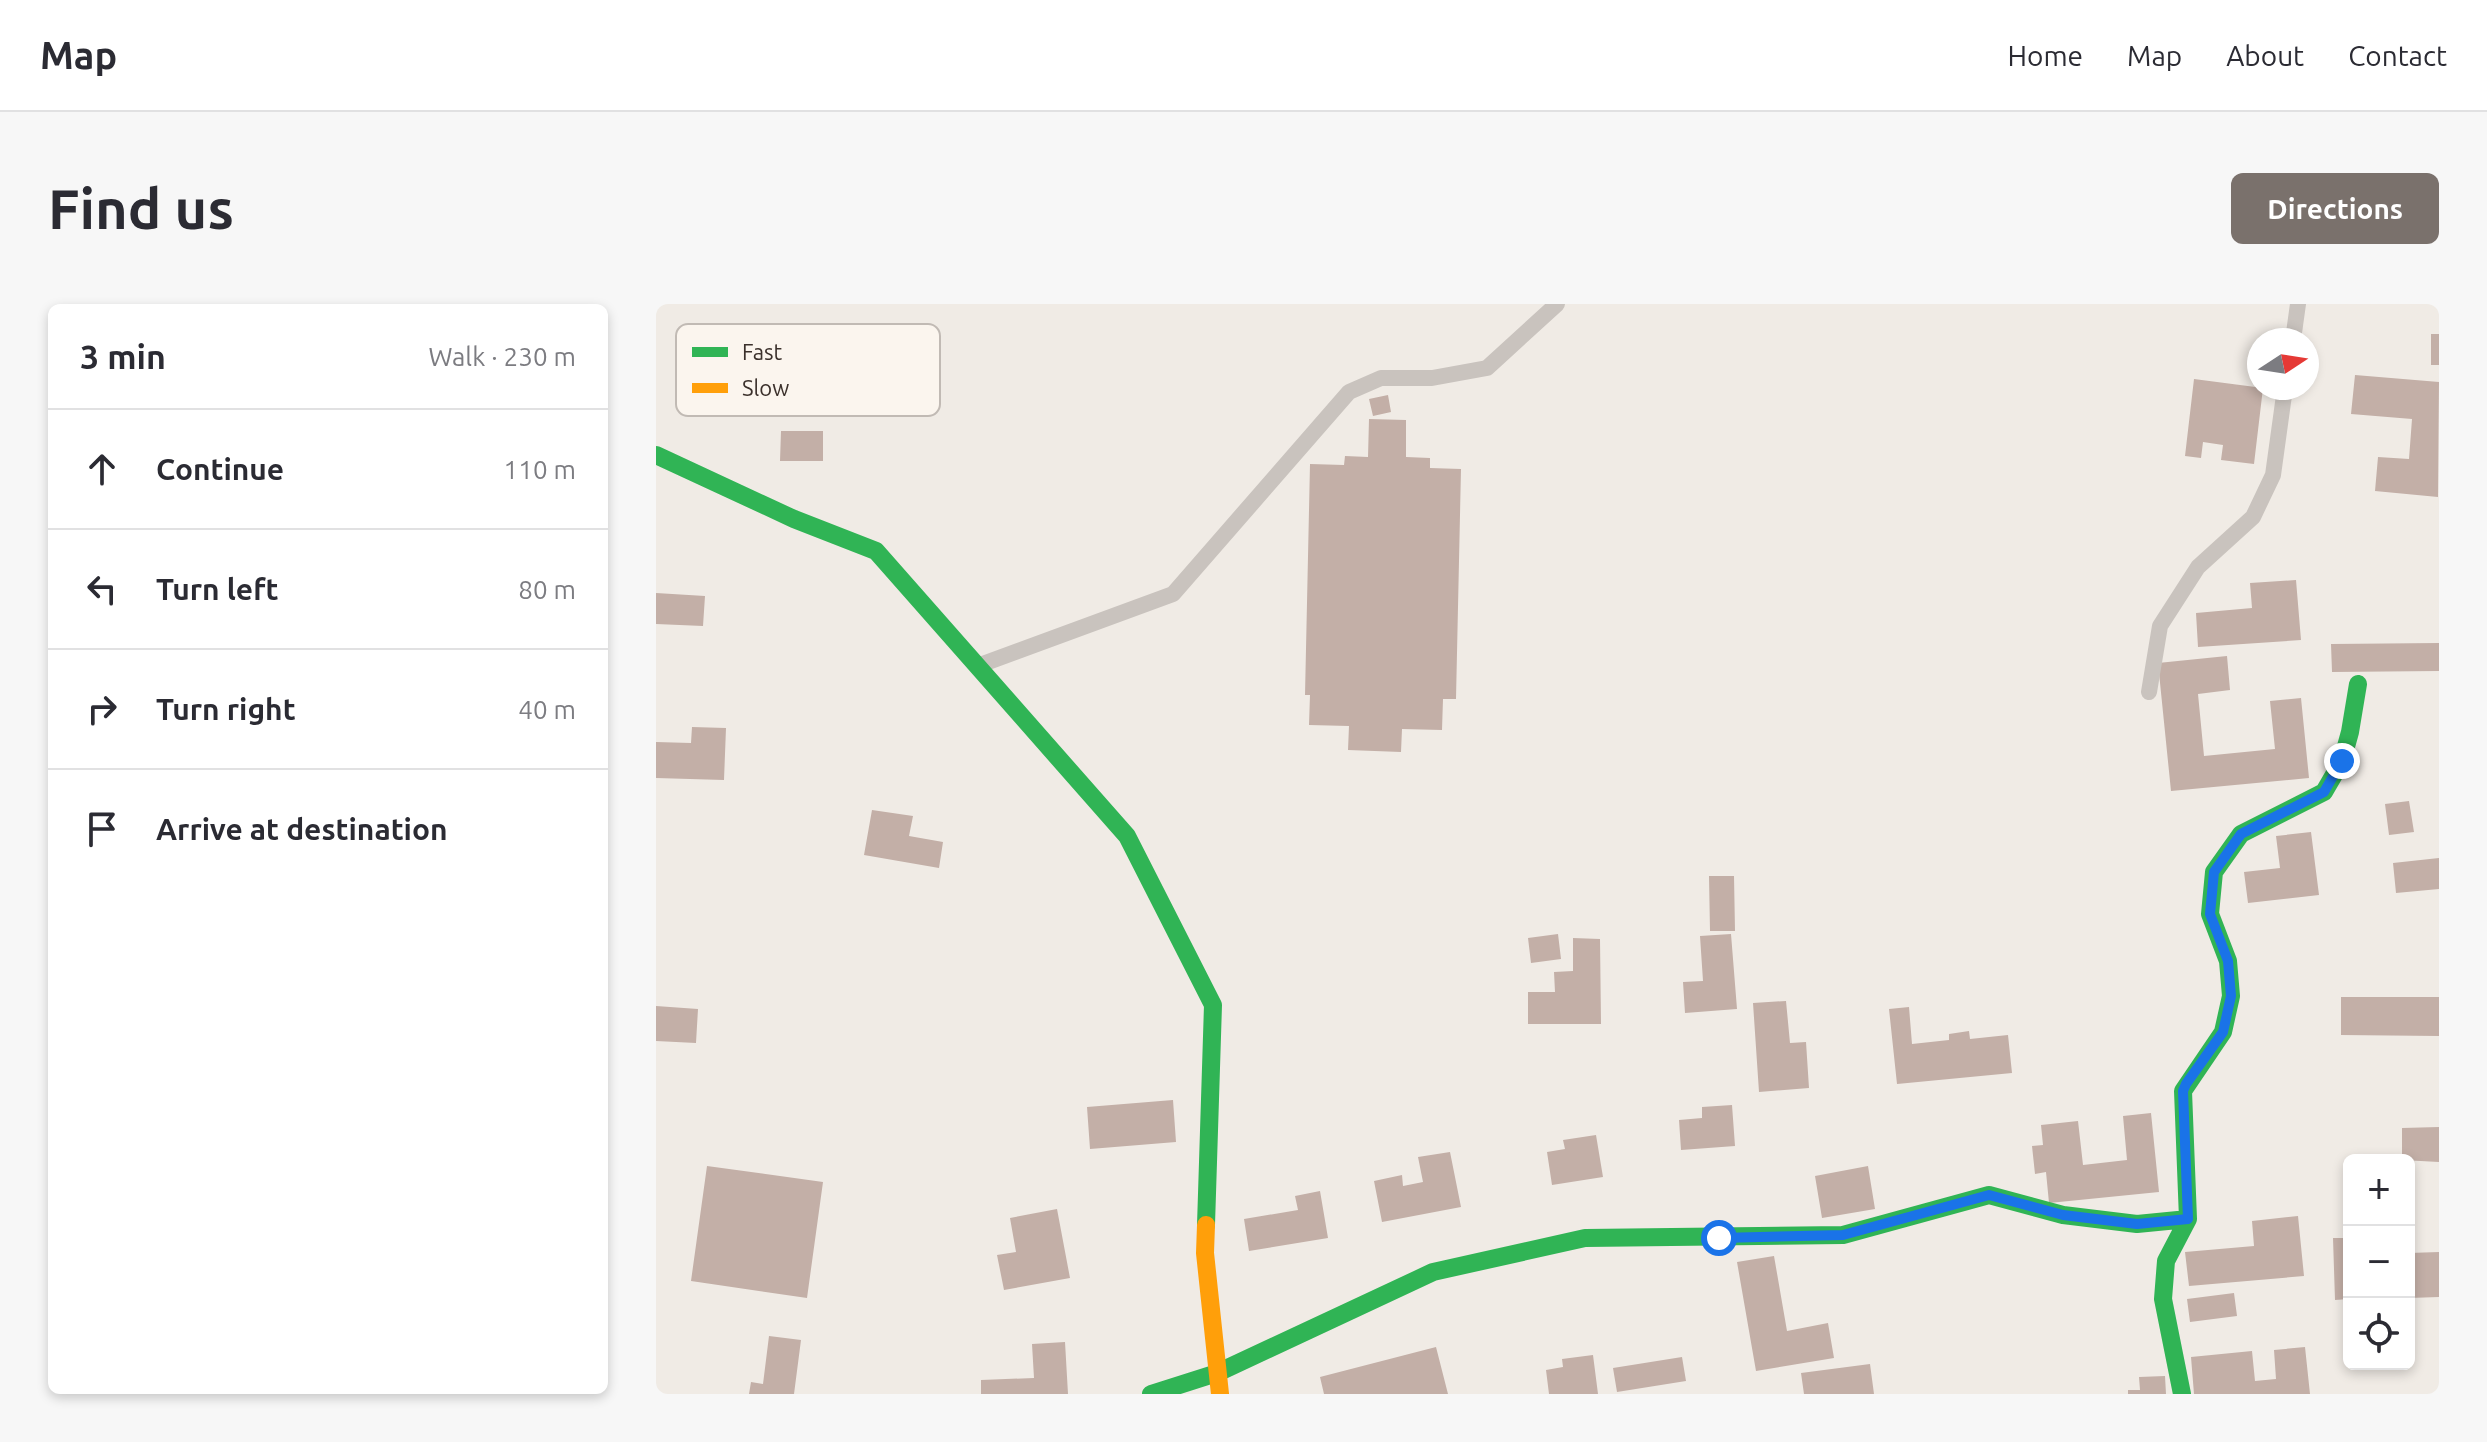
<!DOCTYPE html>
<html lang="en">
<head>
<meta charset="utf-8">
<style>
	:root { --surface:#fff; --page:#f7f7f7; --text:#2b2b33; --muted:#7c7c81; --line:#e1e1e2; --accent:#7a716c }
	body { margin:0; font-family:Ubuntu,sans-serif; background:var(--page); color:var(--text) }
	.controls { position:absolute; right:24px; bottom:24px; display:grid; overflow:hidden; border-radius:12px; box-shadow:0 4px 12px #0003 }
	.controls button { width:72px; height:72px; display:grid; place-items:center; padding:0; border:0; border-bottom:2px solid var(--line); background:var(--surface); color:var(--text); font:40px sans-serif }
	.compass { position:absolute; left:1591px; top:24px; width:72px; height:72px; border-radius:50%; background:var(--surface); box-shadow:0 4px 12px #0003; rotate:78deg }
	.stop { position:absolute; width:24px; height:24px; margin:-18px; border:6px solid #1a73e8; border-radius:50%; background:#fff }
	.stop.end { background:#1a73e8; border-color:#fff; box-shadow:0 2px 8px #0008 }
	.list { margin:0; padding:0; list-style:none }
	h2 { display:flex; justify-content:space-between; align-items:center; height:104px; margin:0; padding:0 32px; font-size:34px }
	h2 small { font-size:26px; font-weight:400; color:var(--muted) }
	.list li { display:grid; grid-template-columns:52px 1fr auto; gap:24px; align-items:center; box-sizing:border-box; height:120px; padding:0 32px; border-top:2px solid var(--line) }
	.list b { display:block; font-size:30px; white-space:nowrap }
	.list em { font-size:26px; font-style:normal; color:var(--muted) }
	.icon { flex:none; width:44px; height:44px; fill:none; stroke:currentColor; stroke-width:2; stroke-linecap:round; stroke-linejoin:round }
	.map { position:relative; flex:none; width:1783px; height:1090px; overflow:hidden; border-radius:12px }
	header { display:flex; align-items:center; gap:48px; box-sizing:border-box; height:112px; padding:0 40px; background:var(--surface); border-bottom:2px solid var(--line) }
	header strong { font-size:38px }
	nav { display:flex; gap:44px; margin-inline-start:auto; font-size:28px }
	.intro { display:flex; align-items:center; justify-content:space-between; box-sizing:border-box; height:192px; padding:0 48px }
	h1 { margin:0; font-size:56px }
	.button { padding:20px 36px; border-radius:12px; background:var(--accent); color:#fff; font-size:28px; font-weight:700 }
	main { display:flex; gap:48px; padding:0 48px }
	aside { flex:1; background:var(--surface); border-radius:12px; box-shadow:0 4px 12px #0003 }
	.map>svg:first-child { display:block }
	.building { fill:#c3afa7 }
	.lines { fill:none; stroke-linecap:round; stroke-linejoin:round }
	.lane { stroke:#c9c3be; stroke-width:16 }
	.fast { stroke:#30b455; stroke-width:18 }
	.slow { stroke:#ff9f0a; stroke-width:18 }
	.route { stroke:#1a73e8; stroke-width:10 }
	.key { fill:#fbf5ee; stroke:#c1bab4; stroke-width:2 }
	.key-label { font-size:22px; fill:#3b302b }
</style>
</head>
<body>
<header>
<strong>Map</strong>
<nav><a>Home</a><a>Map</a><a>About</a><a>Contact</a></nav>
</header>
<div class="intro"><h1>Find us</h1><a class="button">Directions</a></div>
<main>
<aside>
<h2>3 min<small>Walk · 230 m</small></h2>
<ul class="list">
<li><svg class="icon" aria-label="ahead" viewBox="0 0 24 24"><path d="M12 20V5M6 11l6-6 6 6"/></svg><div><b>Continue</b></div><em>110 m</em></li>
<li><svg class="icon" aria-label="left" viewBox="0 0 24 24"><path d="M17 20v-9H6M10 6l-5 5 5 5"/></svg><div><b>Turn left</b></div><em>80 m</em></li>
<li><svg class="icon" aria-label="right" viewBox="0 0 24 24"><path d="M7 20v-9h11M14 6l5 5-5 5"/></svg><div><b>Turn right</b></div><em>40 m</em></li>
<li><svg class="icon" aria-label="arrive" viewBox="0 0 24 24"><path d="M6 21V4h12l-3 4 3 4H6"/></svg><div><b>Arrive at destination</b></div></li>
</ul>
</aside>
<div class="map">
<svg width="1783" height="1090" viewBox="0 0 1783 1090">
	<rect width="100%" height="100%" fill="#f0ebe5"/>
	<!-- building -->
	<path class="building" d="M1775,30H1783V61H1775Z
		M1699,71L1783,78L1782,193L1719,187L1722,153L1753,155L1756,115L1695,110Z
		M1538,75L1607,84L1598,160L1565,156L1567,141L1547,138L1545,154L1529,152Z
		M732,91L735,108L717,112L713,95Z
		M713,115L750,116V153L774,154V164L805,165L800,395H787L786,426L746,425L745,448L692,446L693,422L653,421L654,391H649L654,160L688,161L689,152L712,153Z
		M125,127H167V157H124Z
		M1640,276L1645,336L1542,343L1540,309L1596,304L1594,279Z
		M0,289L49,292L47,322L0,320Z
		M1783,339V367L1676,368L1675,340Z
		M1571,352L1574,386L1542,390L1548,452L1619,445L1614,397L1645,394L1653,474L1515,487L1502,359Z
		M36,423L70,424L68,476L0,474V438L35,439Z
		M1753,497L1758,528L1733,531L1729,500Z
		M216,506L257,512L253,532L287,538L283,564L208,551Z
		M1655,528L1663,591L1592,599L1588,568L1624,564L1620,532Z
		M1783,554V585L1740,589L1737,559Z
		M1053,572H1078L1079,627H1054Z
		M902,630L905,655L875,659L872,634Z
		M1075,630L1081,705L1029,709L1027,678L1047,677L1044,632Z
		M917,634L944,635L945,720H872V688H899L898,668L917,667Z
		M1685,693H1783V732L1685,731Z
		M1130,697L1134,739L1150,738L1153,784L1103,788L1097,699Z
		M0,702L42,705L40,739L0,737Z
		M1253,703L1256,740L1293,736V730L1313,727L1314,735L1352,731L1356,769L1241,780L1233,705Z
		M517,796L520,838L434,845L431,803Z
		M1076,801L1079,842L1025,846L1023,816L1046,814V803Z
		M1495,809L1503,888L1393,899L1390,868L1379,870L1376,842L1387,841L1385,821L1422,817L1427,861L1471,856L1467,812Z
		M1783,823V858L1746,856V824Z
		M940,831L947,873L896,881L891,848L909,845L907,836Z
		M794,848L805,903L726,918L718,877L746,871L747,882L767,878L762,853Z
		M51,862L167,878L151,994L35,977Z
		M1212,862L1219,905L1166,914L1159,872Z
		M664,887L672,934L593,947L588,915L642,906L639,892Z
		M401,905L414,974L348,986L341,951L360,948L354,914Z
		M1642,912L1648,972L1533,982L1529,948L1598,942L1596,917Z
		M1677,934H1693V995L1679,996Z
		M1783,948V993L1753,994V949Z
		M1118,952L1131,1027L1172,1019L1178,1054L1100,1067L1081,958Z
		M1578,989L1581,1012L1534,1018L1531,995Z
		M113,1032L145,1036L138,1090H93L95,1078L107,1080Z
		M409,1038L412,1090H325V1076L378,1074L376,1040Z
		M780,1043L792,1090H668L664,1073Z
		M1649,1043L1654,1090H1538L1535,1053L1596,1047L1599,1077L1620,1075L1618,1046Z
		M937,1051L942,1090H893L890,1066L907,1063L906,1055Z
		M1026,1053L1030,1077L961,1088L957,1064Z
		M1214,1060L1218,1090H1148L1145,1069Z
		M1509,1072L1510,1090H1472V1086H1484L1483,1073Z"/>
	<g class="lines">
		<!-- lane -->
		<path class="lane" d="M1637,36L1642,0
			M324,361L517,290L693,88L725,74H776L831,64L901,0
			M1493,388L1504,322L1542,263L1597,213L1617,171L1629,84"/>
		<!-- fast -->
		<path class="fast" d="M0,151L138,215L220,247L471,532L557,701L550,921
			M495,1090L561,1069L777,968L929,934L1187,931L1333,891L1407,911L1481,920L1532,915
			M1526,1090L1507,995L1510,957L1532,915L1527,787L1567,728L1575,692L1572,657L1554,610L1558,568L1585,530L1668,488L1686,457L1694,428L1702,380"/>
		<!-- slow -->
		<path class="slow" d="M550,921L549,949L564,1090"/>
	</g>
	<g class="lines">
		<!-- route -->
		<path class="route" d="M1063,934L1187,931L1333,891L1407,911L1481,920L1532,915L1527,787L1530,780L1567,728L1575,692L1572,657L1554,610L1558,568L1585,530L1668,488L1686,457"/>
	</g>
	<!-- legend -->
	<rect x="20" y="20" width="264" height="92" rx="12" class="key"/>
	<rect x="36" y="43" width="36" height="10" fill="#30b455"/>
	<rect x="36" y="79" width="36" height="10" fill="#ff9f0a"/>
	<g class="key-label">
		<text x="86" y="56">Fast</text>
		<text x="86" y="92">Slow</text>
	</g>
</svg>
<div class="controls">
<button>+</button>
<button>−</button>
<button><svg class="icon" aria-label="locate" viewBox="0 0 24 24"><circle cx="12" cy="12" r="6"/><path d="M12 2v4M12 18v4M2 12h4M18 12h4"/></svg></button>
</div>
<svg class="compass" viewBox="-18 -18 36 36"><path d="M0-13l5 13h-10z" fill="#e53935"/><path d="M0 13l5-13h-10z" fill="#7c7c81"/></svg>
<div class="stop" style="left:1063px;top:934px"></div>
<div class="stop end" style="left:1686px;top:457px"></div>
</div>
</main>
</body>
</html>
